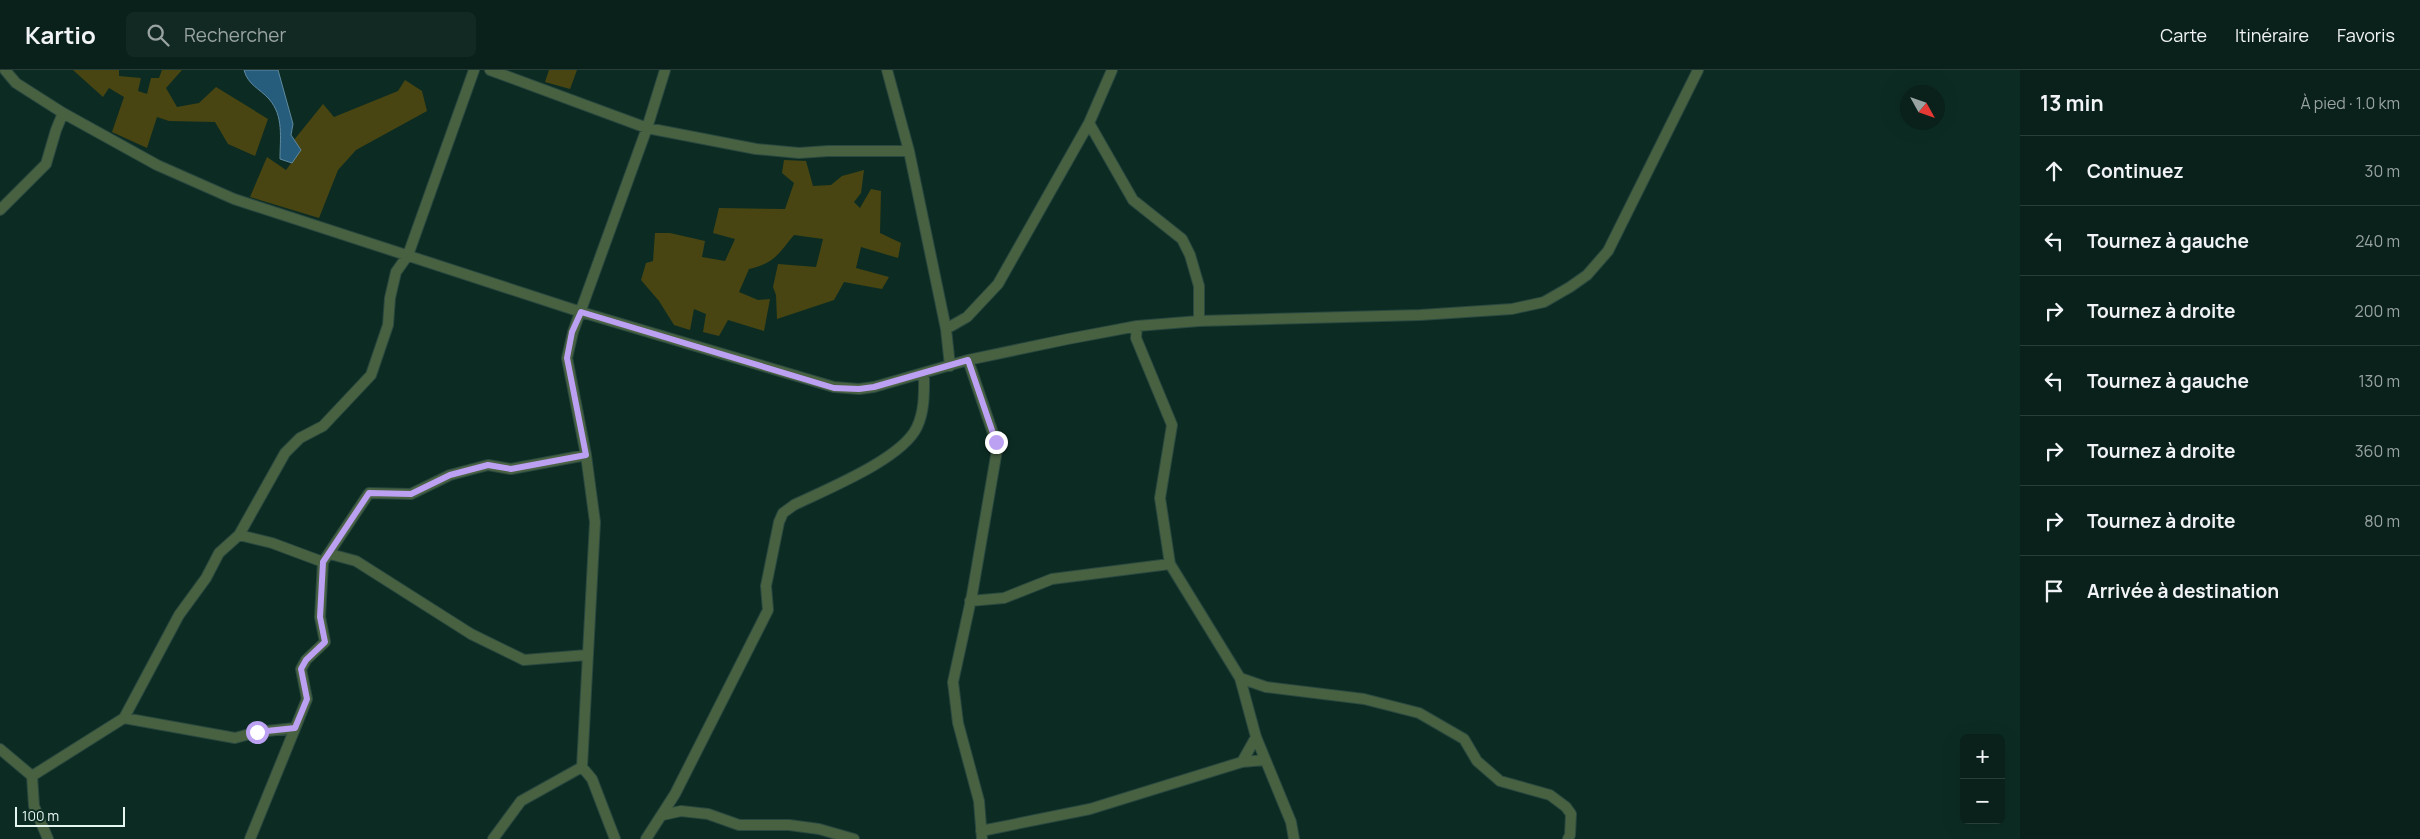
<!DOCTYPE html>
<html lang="fr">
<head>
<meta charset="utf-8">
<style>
	:root { --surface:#09211a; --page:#122923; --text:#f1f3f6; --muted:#99a3a2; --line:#293e39 }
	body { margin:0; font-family:Manrope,sans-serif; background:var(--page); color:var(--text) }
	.controls { position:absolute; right:15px; bottom:15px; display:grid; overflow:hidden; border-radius:8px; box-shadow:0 5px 20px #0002 }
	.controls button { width:45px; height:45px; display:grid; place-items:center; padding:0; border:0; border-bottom:1px solid var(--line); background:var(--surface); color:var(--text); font:25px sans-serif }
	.compass { position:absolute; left:1900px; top:15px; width:45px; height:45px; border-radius:50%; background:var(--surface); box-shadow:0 5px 20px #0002; rotate:130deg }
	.scale { position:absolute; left:15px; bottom:12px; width:110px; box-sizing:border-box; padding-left:5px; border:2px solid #e5f6f0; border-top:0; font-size:14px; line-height:18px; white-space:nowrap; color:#e5f6f0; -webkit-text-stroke:4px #0c2c23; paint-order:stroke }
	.stop { position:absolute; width:15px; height:15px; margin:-11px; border:4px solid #bca0f2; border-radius:50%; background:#fff }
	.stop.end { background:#bca0f2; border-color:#fff; box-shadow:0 1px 5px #0008 }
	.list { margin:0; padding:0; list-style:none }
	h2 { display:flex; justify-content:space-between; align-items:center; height:65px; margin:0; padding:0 20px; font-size:21px }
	h2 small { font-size:16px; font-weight:400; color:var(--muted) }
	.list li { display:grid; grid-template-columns:32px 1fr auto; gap:15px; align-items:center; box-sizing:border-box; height:70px; padding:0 20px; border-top:1px solid var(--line) }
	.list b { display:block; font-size:19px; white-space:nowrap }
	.list em { font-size:16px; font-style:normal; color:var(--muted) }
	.icon { flex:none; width:28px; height:28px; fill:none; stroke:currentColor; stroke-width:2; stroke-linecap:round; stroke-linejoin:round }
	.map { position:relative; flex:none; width:2020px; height:769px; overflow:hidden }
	header { display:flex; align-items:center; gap:30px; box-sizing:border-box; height:70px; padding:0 25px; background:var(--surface); border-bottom:1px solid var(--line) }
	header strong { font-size:24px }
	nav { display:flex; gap:28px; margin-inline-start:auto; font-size:18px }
	.search { width:350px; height:45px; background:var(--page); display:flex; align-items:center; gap:12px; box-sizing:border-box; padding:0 18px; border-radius:8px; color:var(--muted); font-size:19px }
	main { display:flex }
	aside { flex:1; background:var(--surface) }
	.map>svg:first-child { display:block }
	.green { fill:#484512 }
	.water { fill:#265c7c; stroke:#5f8a9f }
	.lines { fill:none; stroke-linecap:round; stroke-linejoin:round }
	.minor-casing { stroke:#2a4840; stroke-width:12 }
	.minor { stroke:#486141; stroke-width:10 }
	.route { stroke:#bca0f2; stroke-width:6 }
</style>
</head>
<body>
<header>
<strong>Kartio</strong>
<div class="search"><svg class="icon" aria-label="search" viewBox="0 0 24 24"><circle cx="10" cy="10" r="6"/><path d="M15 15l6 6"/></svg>Rechercher</div>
<nav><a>Carte</a><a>Itinéraire</a><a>Favoris</a></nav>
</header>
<main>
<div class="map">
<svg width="2020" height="769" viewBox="0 0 2020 769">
	<rect width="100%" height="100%" fill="#0c2c23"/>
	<!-- green -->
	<path class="green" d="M73,0H119V6L141,8L138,21L147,24L151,8H159L162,0H182L166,18L177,37L199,33L216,17L268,49L255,86L228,74L215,52L169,51L157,47L147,78L112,62L124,27L109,18L103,27Z
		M549,0H577L570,19L545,12Z
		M405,10L422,21L427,41L356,80L338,100L319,148L250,127L267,87L286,100L301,80L294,70L323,34L334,47L398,21Z
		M784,90L806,91L813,116L831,115L842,106L864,100L861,123L854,132L860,138L871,119L881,121L880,163L901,173L898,188L861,177L856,198L889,207L882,219L844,212L834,230L777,249L776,225L773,217L778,194L816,197L823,169L794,165C778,184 775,193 749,199L739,222L758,230L770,229L764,261L728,250L719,266L703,262L706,244L694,239L690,260L674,255L659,231L641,210L646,193L653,191L655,163H670L705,171L702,187L725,191L735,169L713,163L719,138L785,139L794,113L782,103Z"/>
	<!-- water -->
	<path class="water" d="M244,0H278L293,54L291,65L301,80L292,93L280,89C280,68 284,46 269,29C259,18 248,15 244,0Z"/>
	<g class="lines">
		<!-- minor casing -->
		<g class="minor-casing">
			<path id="minor" d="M5,0L16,13L63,43L157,95L234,129L581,242L834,317L859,319L874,317L968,290L1068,269L1137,256L1199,251L1420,245L1512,239L1544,232L1570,217L1587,205L1608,181L1698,0
				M490,0L647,58L756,79L799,83L828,81H909
				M887,0L909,81L946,259L950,296
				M1089,53L1133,130L1182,169L1190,185L1199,216V251
				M0,140L46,94L56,60L63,43
				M1137,256L1136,268L1172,355L1160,428L1170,494L1240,608L1266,617L1364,629L1419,643L1464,669L1477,691L1500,711L1550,725L1566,737L1571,744L1570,765L1568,769
				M946,259L967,247L998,214L1089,53L1112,0
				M968,290L996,372L997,380L972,525L953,612L958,653L979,731L982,769
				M239,465L272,473L323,492
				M330,484L356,491L471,564L524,590L587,585
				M970,531L1004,528L1052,509L1170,494
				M1240,608L1256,667L1291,752L1294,769
				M124,648L235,668L257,662L295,658
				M0,679L32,706L34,736L48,769
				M1242,692L1256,667
				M582,697L592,709L615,769
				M32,706L124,648L179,545L206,508L219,483L239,465L285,383L300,368L323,356L371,305L388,255L390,228L396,202L408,185L474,0
				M663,745L681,741L708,744L739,755H789L819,759L854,769
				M981,761L1090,739L1242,692L1264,690
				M250,769L307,629L301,599L306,590L325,572L320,547L323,492L369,423L411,424L450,405L488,395L511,399L586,385
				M493,769L521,731L582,697L595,452L586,385L567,288L573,262L647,58L665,0
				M646,769L675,724L768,540L766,516L779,452L783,443L794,435C827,419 902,389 917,357C925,340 924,321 924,303"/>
		</g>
		<!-- minor -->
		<use href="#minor" class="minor"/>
	</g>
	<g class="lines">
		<!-- route -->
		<path class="route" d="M257,662L295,658L307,629L301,599L306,590L325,572L320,547L323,492L369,423L411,424L450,405L488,395L511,399L586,385L567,288L572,262L581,242L834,318L859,319L874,317L968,290L996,372"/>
	</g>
</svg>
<div class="controls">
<button>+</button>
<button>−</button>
</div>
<svg class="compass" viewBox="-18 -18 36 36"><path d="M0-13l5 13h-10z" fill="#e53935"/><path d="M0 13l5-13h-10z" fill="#99a3a2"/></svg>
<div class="scale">100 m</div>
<div class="stop" style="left:257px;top:662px"></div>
<div class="stop end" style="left:996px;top:372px"></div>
</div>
<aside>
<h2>13 min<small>À pied · 1.0 km</small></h2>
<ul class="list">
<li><svg class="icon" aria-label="ahead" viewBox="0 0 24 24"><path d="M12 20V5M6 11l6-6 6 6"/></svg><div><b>Continuez</b></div><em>30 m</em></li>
<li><svg class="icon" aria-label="left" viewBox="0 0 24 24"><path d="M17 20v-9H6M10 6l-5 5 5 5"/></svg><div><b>Tournez à gauche</b></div><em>240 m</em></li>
<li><svg class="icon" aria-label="right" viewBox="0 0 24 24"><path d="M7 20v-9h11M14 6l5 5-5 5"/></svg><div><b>Tournez à droite</b></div><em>200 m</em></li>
<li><svg class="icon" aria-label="left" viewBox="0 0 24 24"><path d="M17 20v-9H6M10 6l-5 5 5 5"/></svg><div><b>Tournez à gauche</b></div><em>130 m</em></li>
<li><svg class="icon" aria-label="right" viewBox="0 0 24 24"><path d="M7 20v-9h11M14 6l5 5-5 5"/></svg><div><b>Tournez à droite</b></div><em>360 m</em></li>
<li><svg class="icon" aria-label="right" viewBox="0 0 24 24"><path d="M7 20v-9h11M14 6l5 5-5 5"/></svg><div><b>Tournez à droite</b></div><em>80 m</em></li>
<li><svg class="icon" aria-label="arrive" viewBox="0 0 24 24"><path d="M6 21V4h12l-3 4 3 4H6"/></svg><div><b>Arrivée à destination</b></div></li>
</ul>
</aside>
</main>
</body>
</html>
